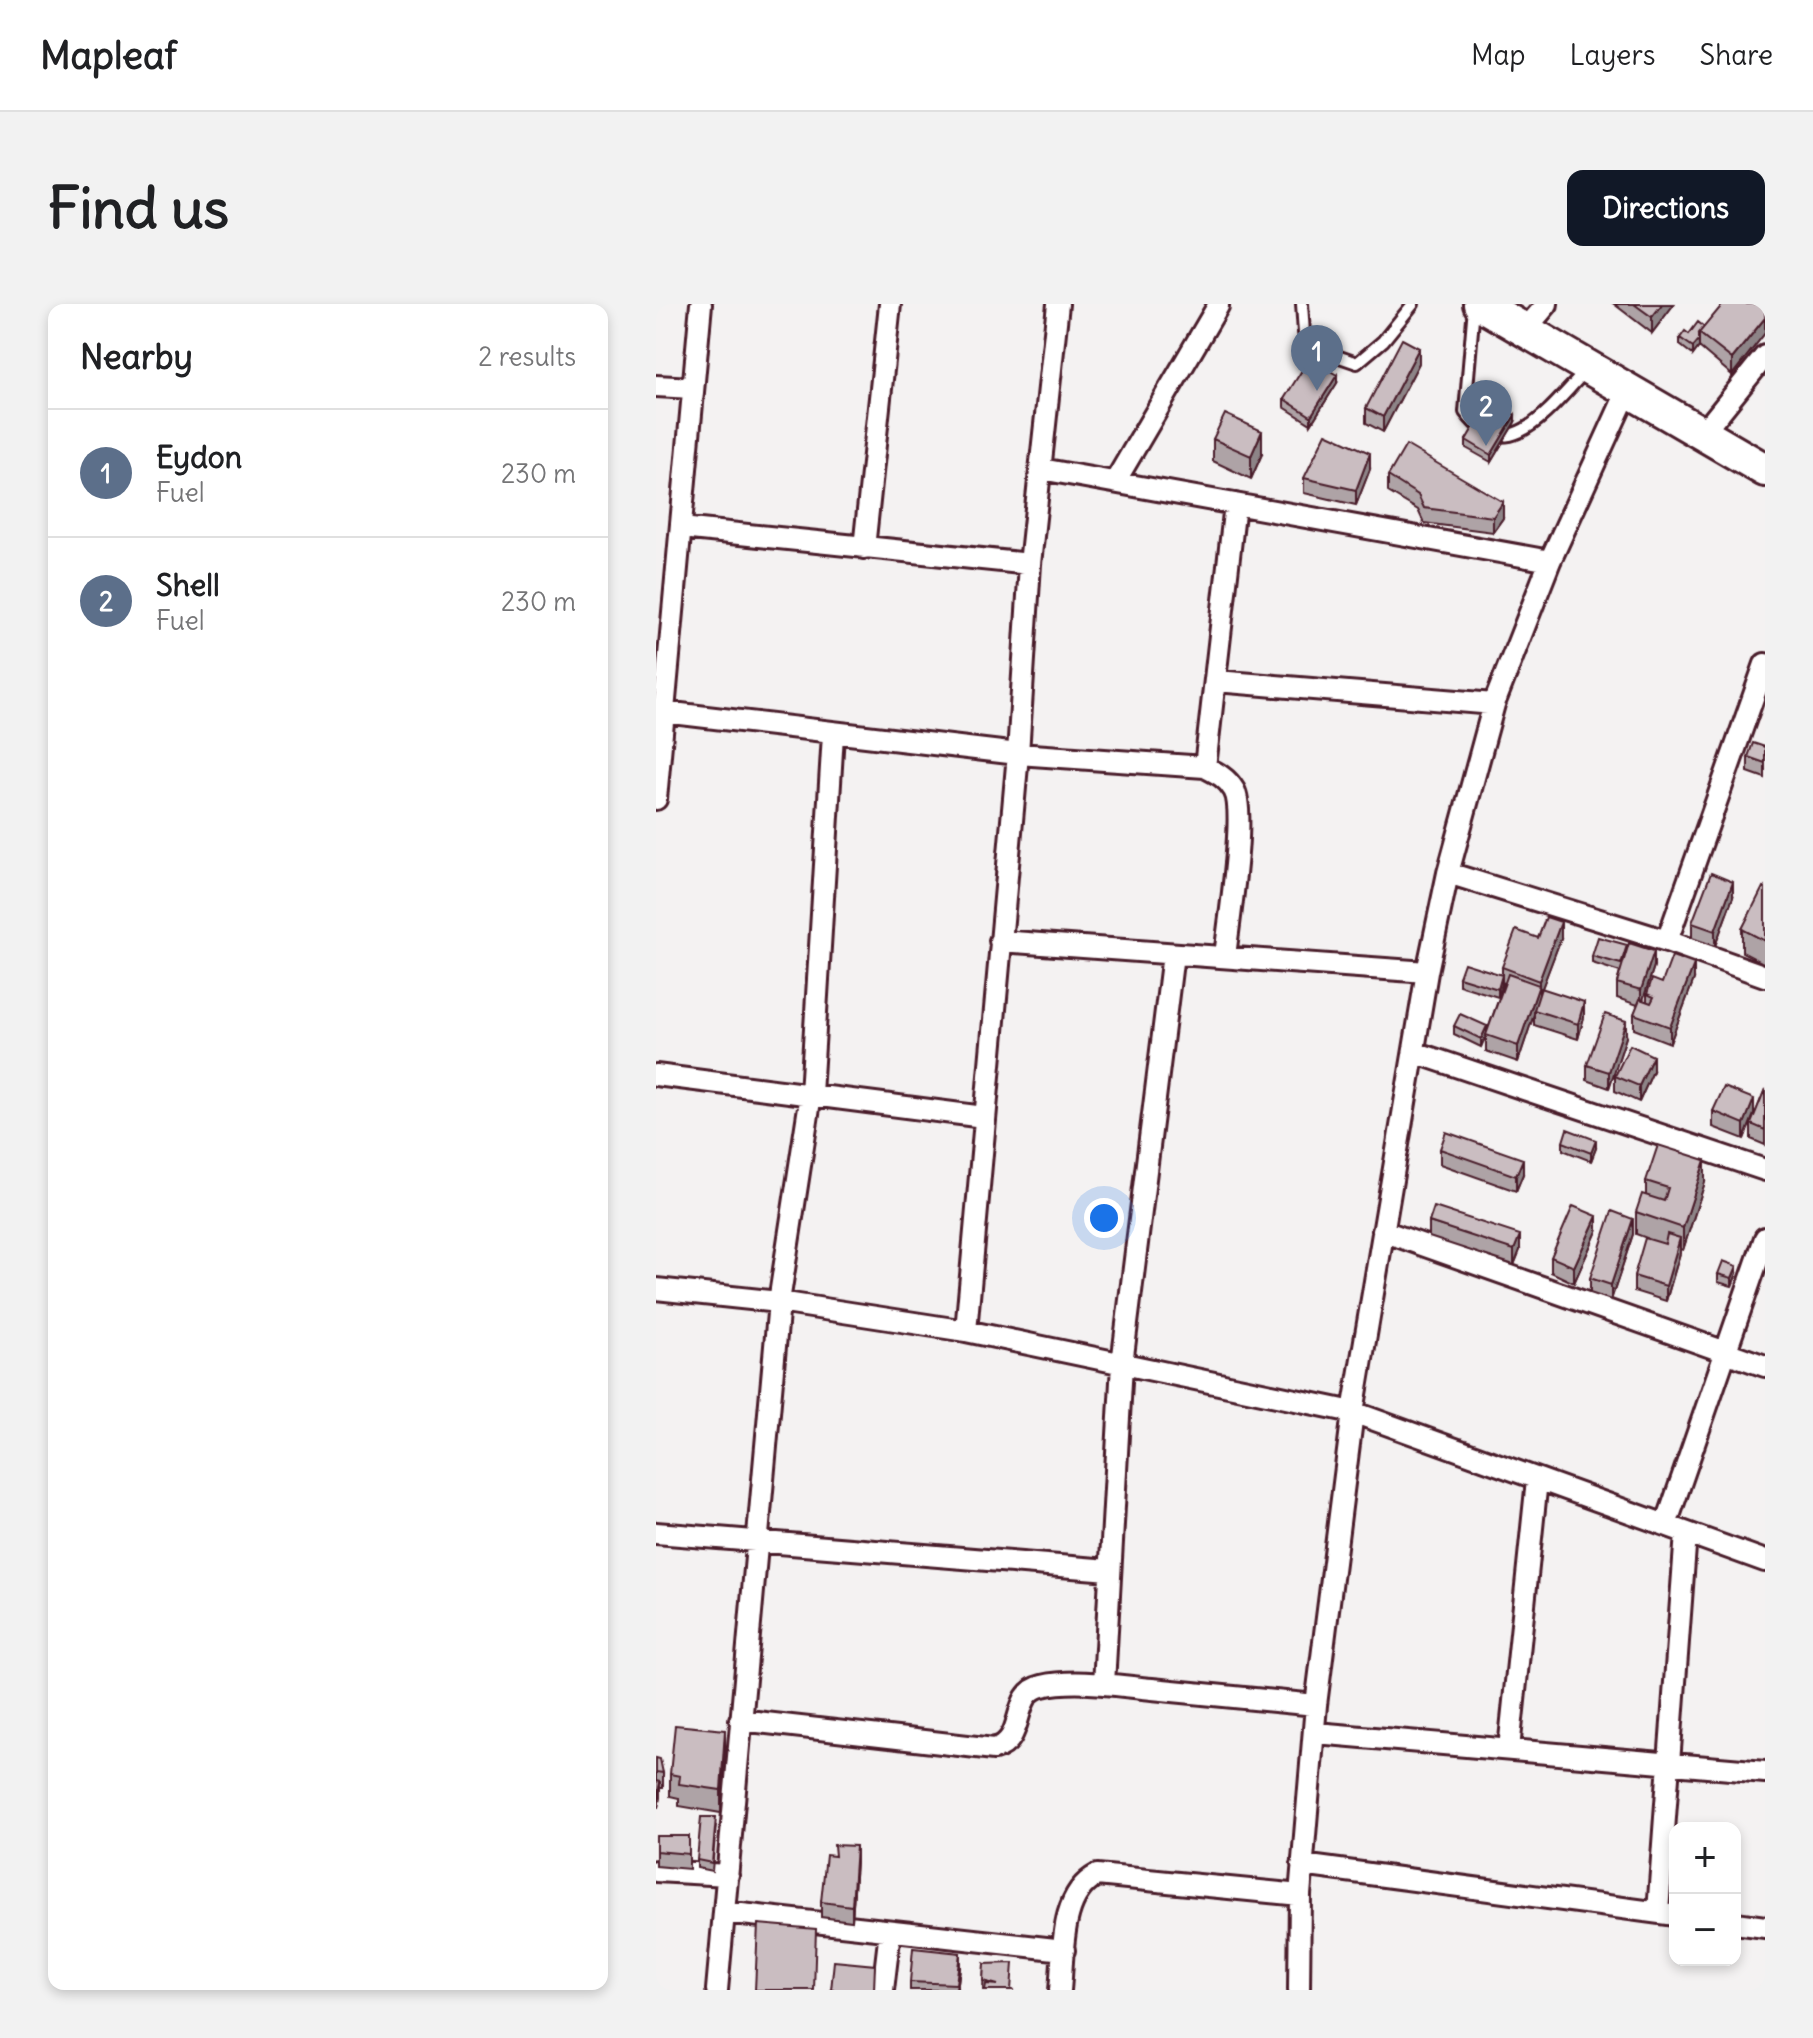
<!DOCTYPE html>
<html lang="en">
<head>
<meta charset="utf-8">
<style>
	:root { --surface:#fff; --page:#f2f2f2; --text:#202124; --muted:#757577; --line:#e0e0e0; --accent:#111827 }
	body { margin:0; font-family:Delius,sans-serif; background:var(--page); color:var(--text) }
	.controls { position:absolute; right:24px; bottom:24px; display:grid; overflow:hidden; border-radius:16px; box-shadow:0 4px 12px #0003 }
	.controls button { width:72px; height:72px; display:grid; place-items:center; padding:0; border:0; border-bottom:2px solid var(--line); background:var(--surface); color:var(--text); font:40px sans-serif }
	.you { position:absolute; left:448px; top:914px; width:28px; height:28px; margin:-20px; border:6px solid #fff; border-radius:50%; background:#1a73e8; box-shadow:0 0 0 12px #1a73e833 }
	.badge { display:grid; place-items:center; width:52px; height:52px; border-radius:50%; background:var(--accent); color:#fff; font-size:26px; font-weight:700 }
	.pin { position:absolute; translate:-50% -66px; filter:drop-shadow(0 2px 4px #0008) }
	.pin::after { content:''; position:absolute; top:42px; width:28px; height:24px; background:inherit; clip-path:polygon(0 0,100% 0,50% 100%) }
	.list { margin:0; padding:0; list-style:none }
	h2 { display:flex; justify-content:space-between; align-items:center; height:104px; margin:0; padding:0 32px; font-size:34px }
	h2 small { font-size:26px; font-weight:400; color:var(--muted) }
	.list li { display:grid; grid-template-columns:52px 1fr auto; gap:24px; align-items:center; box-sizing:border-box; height:128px; padding:0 32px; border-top:2px solid var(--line) }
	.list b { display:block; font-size:30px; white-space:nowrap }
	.list p { margin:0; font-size:26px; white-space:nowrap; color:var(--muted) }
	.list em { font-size:26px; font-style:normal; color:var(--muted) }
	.map { position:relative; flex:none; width:1109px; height:1686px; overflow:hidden; border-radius:16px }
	header { display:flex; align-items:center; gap:48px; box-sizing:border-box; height:112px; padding:0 40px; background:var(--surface); border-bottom:2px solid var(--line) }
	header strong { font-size:38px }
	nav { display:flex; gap:44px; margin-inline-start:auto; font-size:28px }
	.intro { display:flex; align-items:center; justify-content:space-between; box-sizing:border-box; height:192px; padding:0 48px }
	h1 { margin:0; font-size:56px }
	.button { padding:20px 36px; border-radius:16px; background:var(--accent); color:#fff; font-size:28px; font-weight:700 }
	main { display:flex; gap:48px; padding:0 48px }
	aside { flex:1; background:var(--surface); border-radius:16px; box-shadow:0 4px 12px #0003 }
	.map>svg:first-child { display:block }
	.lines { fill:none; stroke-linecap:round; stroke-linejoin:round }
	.service-casing { stroke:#4a1f2b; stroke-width:16 }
	.minor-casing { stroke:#4a1f2b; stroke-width:26 }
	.trunk-casing { stroke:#4a1f2b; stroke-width:38 }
	.service { stroke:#fff; stroke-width:10 }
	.minor { stroke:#fff; stroke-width:20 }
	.trunk { stroke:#fff; stroke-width:32 }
	.wall { fill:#aea3a6; stroke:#4a1f2b; stroke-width:2 }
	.shaded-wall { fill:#8d8487; stroke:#4a1f2b; stroke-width:2 }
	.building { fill:#cabdc1; stroke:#4a1f2b; stroke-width:2 }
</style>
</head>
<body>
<header>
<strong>Mapleaf</strong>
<nav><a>Map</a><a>Layers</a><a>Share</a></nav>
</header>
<div class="intro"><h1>Find us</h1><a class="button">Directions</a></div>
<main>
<aside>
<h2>Nearby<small>2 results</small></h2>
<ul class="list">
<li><span class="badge" style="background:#5c6f8a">1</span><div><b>Eydon</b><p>Fuel</p></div><em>230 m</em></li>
<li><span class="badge" style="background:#5c6f8a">2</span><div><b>Shell</b><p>Fuel</p></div><em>230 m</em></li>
</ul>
</aside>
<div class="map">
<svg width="1109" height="1686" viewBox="0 0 1109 1686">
	<rect width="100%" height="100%" fill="#f4f2f2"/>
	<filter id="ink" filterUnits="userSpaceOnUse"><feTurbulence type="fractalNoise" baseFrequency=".0125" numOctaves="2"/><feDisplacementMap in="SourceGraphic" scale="16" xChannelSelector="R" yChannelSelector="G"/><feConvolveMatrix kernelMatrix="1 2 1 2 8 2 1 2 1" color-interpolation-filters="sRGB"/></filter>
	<g filter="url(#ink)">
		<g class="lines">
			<!-- service casing -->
			<g class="service-casing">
				<path id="service" d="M646,0L648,29L672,49L701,59L727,37L757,0
					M818,2L809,108C853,168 897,99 931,66"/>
			</g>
			<!-- minor casing -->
			<g class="minor-casing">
				<path id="minor" d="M869,26L891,0
					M0,82L37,84
					M1047,129L1109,52
					M385,165L894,257
					M460,176L562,2
					M25,224L374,260
					M208,244L234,0
					M560,377L838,400
					M8,408L362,450L549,463C561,469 571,474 578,486C591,508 572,622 569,653
					M549,463L579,200
					M0,495L45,0
					M792,569L1011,637L1109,672
					M344,637L771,668
					M1011,637L1109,360
					M758,748L1109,866
					M0,771L328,813
					M727,927L1109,1062
					M0,985L123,998L310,1027L697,1108L1109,1257
					M310,1027L362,450L374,260L402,0
					M1010,1221L1109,934
					M0,1229L453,1266
					M448,1380L466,1060L517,650
					M84,1416L338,1445C371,1437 354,1389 386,1382C420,1374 462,1382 496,1385C551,1390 605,1396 660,1401
					M660,1429L1109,1468
					M853,1445L881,1176
					M646,1561L1019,1611
					M0,1567L72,1571
					M68,1608L408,1646
					M1002,1608L1030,1229
					M1079,1619L1109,1623
					M61,1686L123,998L155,790L177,430
					M227,1686L234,1627
					M404,1686C408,1648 403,1591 441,1571L644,1591
					M643,1686L644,1591L660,1401L697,1108L771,668L792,569L838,400L894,257L972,86"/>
			</g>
			<!-- trunk casing -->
			<g class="trunk-casing">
				<path id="trunk" d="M824,0L1109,166"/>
			</g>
			<!-- service -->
			<use href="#service" class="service"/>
			<!-- minor -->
			<use href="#minor" class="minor"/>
			<!-- trunk -->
			<use href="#trunk" class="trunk"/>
		</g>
		<!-- wall -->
		<path class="wall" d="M958,0H1018L996,29Z
			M1109,0V29L1076,71L1043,43L1037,51L1024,41V34Z
			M763,59L727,128L710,119V104Z
			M681,79L655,120L628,103V95Z
			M859,118L835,158L810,144V136Z
			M557,135L606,150L595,175L557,157Z
			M714,165L700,201L648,189V174Z
			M732,172L847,214L837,228L768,219L762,206L732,188Z
			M1109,443V474L1092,468V453Z
			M1109,584V660L1086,648V625Z
			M1077,593L1059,642L1036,634V619Z
			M882,634H905L886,684L928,713L922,735L878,721V710L862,758L830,747V731L848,679L846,678V663Z
			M971,648L998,662L987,696L991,698V690L1006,679L1038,675L1014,739L978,725V710L982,701L961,694V679L964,668L936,659V652Z
			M803,673L846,679L842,693L803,681Z
			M798,722H831L825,743L798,730Z
			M970,733L953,784L931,776V761Z
			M997,767L983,798L959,787V772Z
			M1109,785V841L1095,835V820Z
			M1057,807L1098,810L1088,835L1057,823Z
			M907,838L940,844L935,857L907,846Z
			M784,845L867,870L860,887L784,860Z
			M990,877L1049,878L1027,946L1024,945V949L1010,997L978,987V972L991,934L980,930V908L990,891Z
			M773,918L864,946L858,961L773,933Z
			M941,927L918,979L895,968V953Z
			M977,930L955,996L934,989V974Z
			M1081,969L1076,982L1062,978V970Z
			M69,1448L65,1509L23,1502V1494L14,1492V1470Z
			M0,1454L7,1469V1484H4V1493L2,1503H0Z
			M60,1521L56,1567L41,1564V1556Z
			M0,1532H33V1565L0,1562Z
			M178,1552L200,1557L196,1617L165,1613V1598Z
			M328,1660L356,1686H327Z
			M304,1664L301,1686H254V1678Z"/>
		<!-- shaded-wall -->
		<path class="shaded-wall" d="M1006,0H1018L996,29V13Z
			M1109,14V29L1076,71V55Z
			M1043,36V43L1037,51V43Z
			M763,44V59L727,128V113Z
			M681,71V79L655,120V112Z
			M859,111V118L835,158V151Z
			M606,127V150L595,175V152Z
			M714,149V165L700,201V186Z
			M847,198V214L837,228V213Z
			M1077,578V593L1059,642V627Z
			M905,618V634L883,692V677Z
			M998,647V662L985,702V686Z
			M1038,660V675L1014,739V723Z
			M846,671V679L842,693V685Z
			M883,681V696L878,706V710L862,758V742Z
			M928,698V713L922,735V720Z
			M970,717V733L953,784V768Z
			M831,722V730L825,743V735Z
			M997,752V767L983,798V782Z
			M1098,795V810L1088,835V820Z
			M940,836V844L935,857V849Z
			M867,855V870L860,887V872Z
			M1049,856V878L1027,946V924Z
			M941,912V927L918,979V963Z
			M977,915V930L955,996V981Z
			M864,931V946L858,961V946Z
			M1024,934V949L1010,997V982Z
			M1081,962V969L1076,982V974Z
			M69,1426V1448L65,1509V1486Z
			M4,1478V1493L2,1503V1488Z
			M200,1542V1557L196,1617V1602Z
			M304,1649V1664L301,1686H300Z"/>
		<!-- building -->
		<path class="building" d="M978,0H1006L996,13Z
			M1067,0H1109V14L1076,55L1043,29Z
			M1042,18L1048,23L1043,29V36L1037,43L1024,34L1029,27L1033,30Z
			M746,35L763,44L727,113L710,104Z
			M653,55L681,71L655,112L628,95Z
			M834,95L859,111L835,151L810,136Z
			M569,110L606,127L595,152L557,135Z
			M670,129L714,149L700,186L648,174Z
			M750,141L847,198L837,213L768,204L762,191L732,172Z
			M1097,439L1109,443V459L1092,453Z
			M1055,569L1077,578L1059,627L1036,619Z
			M1107,583L1109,584V637L1086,625Z
			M890,613L905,618L883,677L846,663L860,626L882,634Z
			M942,633L971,641L965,660L936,652Z
			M973,639L998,647L985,686L961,679Z
			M1016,652L1038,660L1014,723L978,710L984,695L995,699L998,693L991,690L996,675L1006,679Z
			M808,659L846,671L842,685L803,673Z
			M852,670L883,681L862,742L830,731Z
			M885,684L928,698L922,720L878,706Z
			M804,710L831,722L825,735L798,722Z
			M949,710L970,717L953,768L931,761Z
			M974,741L997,752L983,782L959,772Z
			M1068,783L1098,795L1088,820L1057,807Z
			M1109,785V826L1095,820Z
			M911,825L940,836L935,849L907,838Z
			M790,828L867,855L860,872L784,845Z
			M1002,841L1049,856L1027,924L980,908L986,890L1008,897L1012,884L990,877Z
			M917,902L941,912L918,963L895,953Z
			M778,903L864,931L858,946L773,918Z
			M956,907L977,915L955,981L934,974Z
			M1011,930L1024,934L1010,982L978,972L989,934L1009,940Z
			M1067,957L1081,962L1076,974L1062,970Z
			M19,1421L69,1426L65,1486L23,1480L24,1472L14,1470Z
			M0,1454L4,1455L7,1469L0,1468Z
			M0,1477L4,1478L2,1488H0Z
			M45,1513H60L56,1559L41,1556Z
			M0,1532H33V1550L0,1547Z
			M178,1541L200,1542L196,1602L165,1598L170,1551L179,1552Z
			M102,1620L160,1625L158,1686H99Z
			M257,1644L304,1649L300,1680L254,1678Z
			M178,1657L219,1661L218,1686H175Z
			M357,1659L355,1686H329L330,1680L342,1681L327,1677L328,1660Z"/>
	</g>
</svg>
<div class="controls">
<button>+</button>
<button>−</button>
</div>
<div class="you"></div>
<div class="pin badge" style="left:661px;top:87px;background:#5c6f8a">1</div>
<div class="pin badge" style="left:830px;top:142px;background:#5c6f8a">2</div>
</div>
</main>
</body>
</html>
